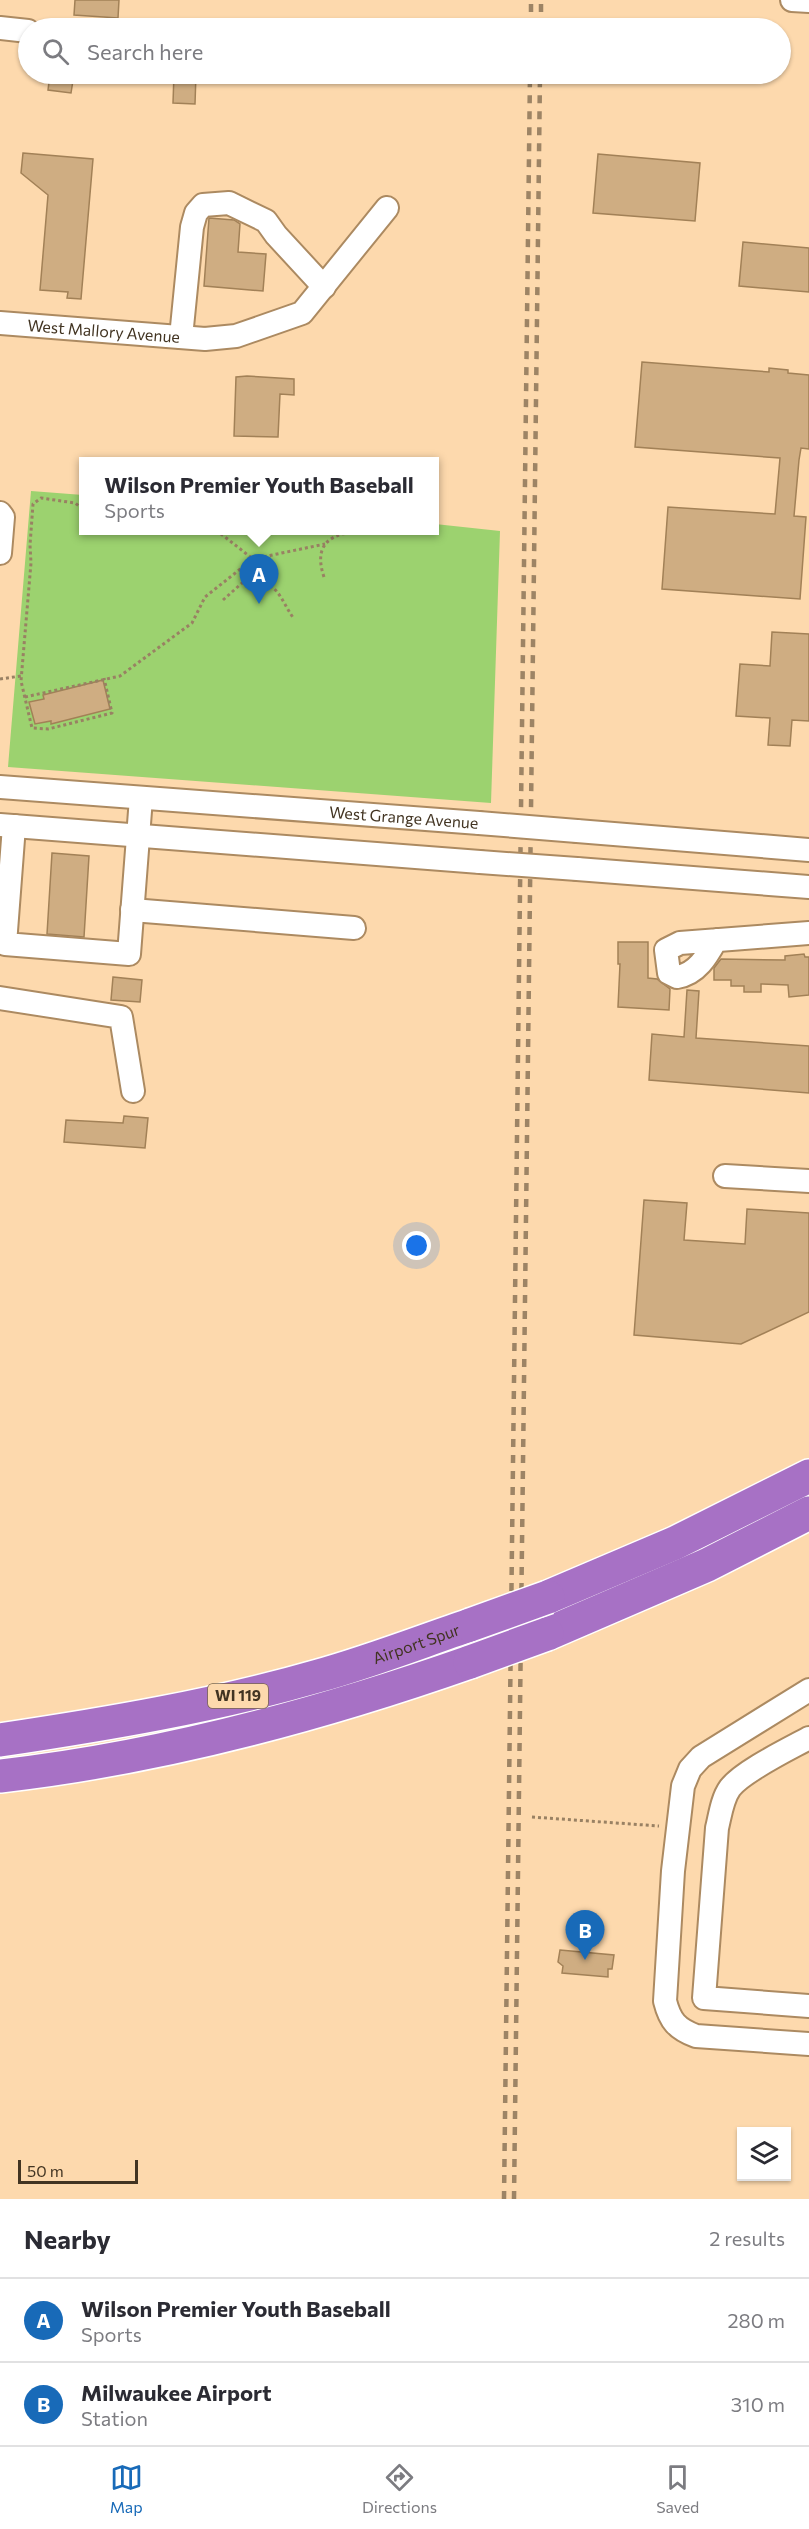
<!DOCTYPE html>
<html lang="en">
<head>
<meta charset="utf-8">
<style>
	:root { --surface:#fff; --page:#f2f2f3; --text:#2b2b33; --muted:#7c7c81; --line:#e1e1e2; --accent:#186ab8 }
	body { margin:0; font-family:Commissioner,sans-serif; background:var(--page); color:var(--text) }
	.controls { position:absolute; right:18px; bottom:18px; display:grid; overflow:hidden; border-radius:0px; box-shadow:0 2px 4px #0004 }
	.controls button { width:54px; height:54px; display:grid; place-items:center; padding:0; border:0; border-bottom:2px solid var(--line); background:var(--surface); color:var(--text); font:30px sans-serif }
	.scale { position:absolute; left:18px; bottom:15px; width:120px; box-sizing:border-box; padding-left:6px; border:3px solid #423422; border-top:0; font-size:16px; line-height:21px; white-space:nowrap; color:#423422; -webkit-text-stroke:4px #fdd9ad; paint-order:stroke }
	.you { position:absolute; left:417px; top:1246px; width:21px; height:21px; margin:-15px; border:4px solid #fff; border-radius:50%; background:#1a73e8; box-shadow:0 0 0 9px #1a73e833 }
	.badge { display:grid; place-items:center; width:39px; height:39px; border-radius:50%; background:var(--accent); color:#fff; font-size:20px; font-weight:700 }
	.pin { position:absolute; translate:-50% -50px; filter:drop-shadow(0 2px 3px #0008) }
	.pin::after { content:''; position:absolute; top:32px; width:21px; height:18px; background:inherit; clip-path:polygon(0 0,100% 0,50% 100%) }
	.popup { position:absolute; left:79px; top:457px; width:360px; height:78px; box-sizing:border-box; display:grid; place-content:center; border-radius:0px; background:var(--surface); filter:drop-shadow(0 2px 4px #0005); font-size:20px; white-space:nowrap; color:var(--muted) }
	.popup b { font-size:22px; color:var(--text) }
	.popup::after { content:''; position:absolute; left:50%; top:100%; margin-left:-12px; border:12px solid transparent; border-top-color:var(--surface) }
	.list { margin:0; padding:0; list-style:none }
	h2 { display:flex; justify-content:space-between; align-items:center; height:78px; margin:0; padding:0 24px; font-size:26px }
	h2 small { font-size:20px; font-weight:400; color:var(--muted) }
	.list li { display:grid; grid-template-columns:39px 1fr auto; gap:18px; align-items:center; box-sizing:border-box; height:84px; padding:0 24px; border-top:2px solid var(--line) }
	.list b { display:block; font-size:22px; white-space:nowrap }
	.list p { margin:0; font-size:20px; white-space:nowrap; color:var(--muted) }
	.list em { font-size:20px; font-style:normal; color:var(--muted) }
	.icon { flex:none; width:33px; height:33px; fill:none; stroke:currentColor; stroke-width:2; stroke-linecap:round; stroke-linejoin:round }
	.map { position:relative; flex:none; width:809px; height:2199px; overflow:hidden }
	.search { position:absolute; background:var(--surface); box-shadow:0 2px 4px #0004; left:18px; right:18px; top:18px; height:66px; display:flex; align-items:center; gap:15px; box-sizing:border-box; padding:0 21px; border-radius:33px; color:var(--muted); font-size:22px }
	.sheet { height:246px; background:var(--surface) }
	nav { display:flex; justify-content:space-around; align-items:center; box-sizing:border-box; height:84px; border-top:2px solid var(--line); background:var(--surface); font-size:16px; color:var(--muted) }
	nav a { display:grid; justify-items:center; gap:3px }
	nav .on { color:var(--accent) }
	.map>svg:first-child { display:block }
	.green { fill:#9cd26f }
	.building { fill:#cfad82; stroke:#a28157; stroke-width:1.5 }
	.lines { fill:none; stroke-linecap:round; stroke-linejoin:round }
	.minor-casing { stroke:#ac8a61; stroke-width:26 }
	.highway-casing { stroke:#fff; stroke-width:36 }
	.path { stroke:#998163; stroke-width:3; stroke-dasharray:3 3; stroke-linecap:butt }
	.minor { stroke:#fff; stroke-width:22 }
	.highway { stroke:#a771c5; stroke-width:33 }
	.rail { stroke:#9d8465; stroke-width:4.5; stroke-dasharray:8 8; stroke-linecap:butt }
	.minor-bridge-casing { stroke:#ac8a61; stroke-width:26; stroke-linecap:butt }
	.highway-bridge-casing { stroke:#fff; stroke-width:36; stroke-linecap:butt }
	.minor-bridge { stroke:#fff; stroke-width:22 }
	.highway-bridge { stroke:#a771c5; stroke-width:33 }
	.labels { text-anchor:middle; stroke-width:5; stroke-linejoin:round; paint-order:stroke }
	.shield { fill:#fdd9ad; stroke:#7a664c; stroke-width:1.5 }
	.shield-label { font-size:15px; font-weight:bold; fill:#423422 }
	.street-label { font-size:16px; fill:#423422; stroke:#fdd9ad }
</style>
</head>
<body>
<div class="map">
<svg width="809" height="2199" viewBox="0 0 809 2199">
	<rect width="100%" height="100%" fill="#fdd9ad"/>
	<!-- green -->
	<path class="green" d="M31,491L83,495V530H434L435,524L500,531L491,803L8,767Z"/>
	<!-- building -->
	<path class="building" d="M75,0H119L118,18L74,15Z
		M50,74H74L71,93L48,90Z
		M174,74H196L195,104L173,103Z
		M23,153L93,159L81,299L67,298L68,292L40,290L48,195L21,173Z
		M598,154L700,163L695,221L593,213Z
		M209,218L234,220L240,224L238,252L266,254L263,291L204,286Z
		M743,242L809,248V292L739,286Z
		M642,362L769,372V368L788,370V373L809,375V449L801,448L799,460L794,516L806,517L800,599L662,589L668,507L775,514L780,458L635,447Z
		M247,376L294,379V395L280,394L278,437L234,436L236,377Z
		M772,632L809,634V721L792,720L790,746L768,745L770,718L736,716L740,664L770,666Z
		M103,680L110,709L51,724V721L35,724L29,702L44,699L43,695Z
		M52,853L89,856L84,937L47,934Z
		M618,942H648V978L657,979L670,989L669,1010L618,1007L620,964H618Z
		M804,954L805,957H809V995L789,997L788,985L761,984V992H744V986H731V980H714V968L721,959L785,960V956Z
		M113,977L142,980L140,1002L111,1000Z
		M687,990L699,991L696,1038L809,1046V1093L649,1080L652,1034L684,1037Z
		M124,1116L148,1118L145,1148L64,1142L66,1120L123,1123Z
		M644,1200L687,1203L684,1240L745,1244L747,1209L809,1213V1312L741,1344L634,1335Z
		M560,1950L614,1955L612,1969H608V1977L562,1973L563,1966L558,1962Z"/>
	<g class="lines">
		<!-- minor casing -->
		<g class="minor-casing">
			<g id="minor">
				<path d="M792,0L809,1"/>
				<path d="M0,28L28,31"/>
				<path id="s1" d="M0,323L205,339L236,336L302,313L387,208"/>
				<path d="M181,337L192,227L196,213L203,205L229,203L266,221L276,235L324,287"/>
				<path d="M0,513L3,517L0,553"/>
				<path id="s2" d="M0,787L479,823"/>
				<path d="M0,825L480,862"/>
				<path d="M14,826L5,944L129,954L141,798"/>
				<path d="M577,831L809,850"/>
				<path d="M577,869L809,887"/>
				<path d="M132,910L354,928"/>
				<path d="M716,940C707,956 697,974 677,977L669,973L666,950L680,943L809,933"/>
				<path d="M0,998L121,1017L133,1091"/>
				<path d="M725,1176L809,1181"/>
				<path d="M809,1690L701,1757L690,1769L683,1786L673,1871L665,2001C670,2021 677,2029 696,2036L809,2044"/>
				<path d="M809,1738C789,1749 743,1771 730,1788C722,1799 720,1816 717,1828L704,1998L809,2006"/>
			</g>
		</g>
		<!-- highway casing -->
		<g class="highway-casing">
			<g id="highway">
				<path d="M548,1597L675,1543L809,1476"/>
				<path d="M547,1634L707,1565L809,1513"/>
				<path id="s3" d="M0,1740C107,1724 214,1706 318,1676C369,1662 420,1642 470,1625"/>
				<path d="M0,1776C160,1758 319,1715 470,1662"/>
			</g>
		</g>
		<!-- path -->
		<path class="path" d="M83,509L75,503L41,498L33,504L30,545L31,563L21,681L32,728L48,729L112,713L104,678
			M216,530L253,559V581
			M324,577C309,533 347,530 379,532
			M223,600L242,583C278,577 278,596 294,619
			M0,679L21,676
			M25,697L120,676L192,623L205,597L253,559L325,544
			M532,1817L659,1826"/>
		<!-- minor -->
		<use href="#minor" class="minor"/>
		<!-- highway -->
		<use href="#highway" class="highway"/>
		<!-- rail -->
		<path class="rail" d="M531,28V0
			M541,28V0
			M504,2199L530,74
			M514,2199L540,74"/>
		<!-- minor-bridge casing -->
		<g class="minor-bridge-casing">
			<path id="minor-bridge" d="M479,823L577,831
				M480,862L577,869"/>
		</g>
		<!-- highway-bridge casing -->
		<g class="highway-bridge-casing">
			<path id="highway-bridge" d="M470,1625L548,1597
				M470,1662L547,1634"/>
		</g>
		<!-- minor-bridge -->
		<use href="#minor-bridge" class="minor-bridge"/>
		<!-- highway-bridge -->
		<use href="#highway-bridge" class="highway-bridge"/>
	</g>
	<g class="labels">
		<!-- shield labels -->
		<rect class="shield" x="208" y="1684" width="60" height="24" rx="4.5"/>
		<g class="shield-label">
			<text x="238" y="1701">WI 119</text>
		</g>
		<!-- street labels -->
		<g class="street-label">
			<text dy="6" stroke="none"><textPath href="#s1" startOffset="104">West Mallory Avenue</textPath></text>
			<text dy="6" stroke="none"><textPath href="#s2" startOffset="405">West Grange Avenue</textPath></text>
			<text dy="6" stroke="none"><textPath href="#s3" startOffset="428">Airport Spur</textPath></text>
		</g>
	</g>
</svg>
<div class="controls">
<button><svg class="icon" aria-label="layers" viewBox="0 0 24 24"><path d="M12 4l9 5-9 5-9-5zM3 14l9 5 9-5"/></svg></button>
</div>
<div class="scale">50 m</div>
<div class="you"></div>
<div class="pin badge" style="left:259px;top:604px">A</div>
<div class="popup"><b>Wilson Premier Youth Baseball</b>Sports</div>
<div class="pin badge" style="left:585px;top:1960px">B</div>
<div class="search"><svg class="icon" aria-label="search" viewBox="0 0 24 24"><circle cx="10" cy="10" r="6"/><path d="M15 15l6 6"/></svg>Search here</div>
</div>
<section class="sheet">
<h2>Nearby<small>2 results</small></h2>
<ul class="list">
<li><span class="badge">A</span><div><b>Wilson Premier Youth Baseball</b><p>Sports</p></div><em>280 m</em></li>
<li><span class="badge">B</span><div><b>Milwaukee Airport</b><p>Station</p></div><em>310 m</em></li>
</ul>
</section>
<nav>
<a class="on"><svg class="icon" aria-label="map" viewBox="0 0 24 24"><path d="M3 6l6-2 6 2 6-2v14l-6 2-6-2-6 2zM9 4v14M15 6v14"/></svg>Map</a>
<a><svg class="icon" aria-label="directions" viewBox="0 0 24 24"><path d="M12 3l9 9-9 9-9-9zM9 14v-3h6M13 9l2 2-2 2"/></svg>Directions</a>
<a><svg class="icon" aria-label="saved" viewBox="0 0 24 24"><path d="M7 4h10v16l-5-4-5 4z"/></svg>Saved</a>
</nav>
</body>
</html>
